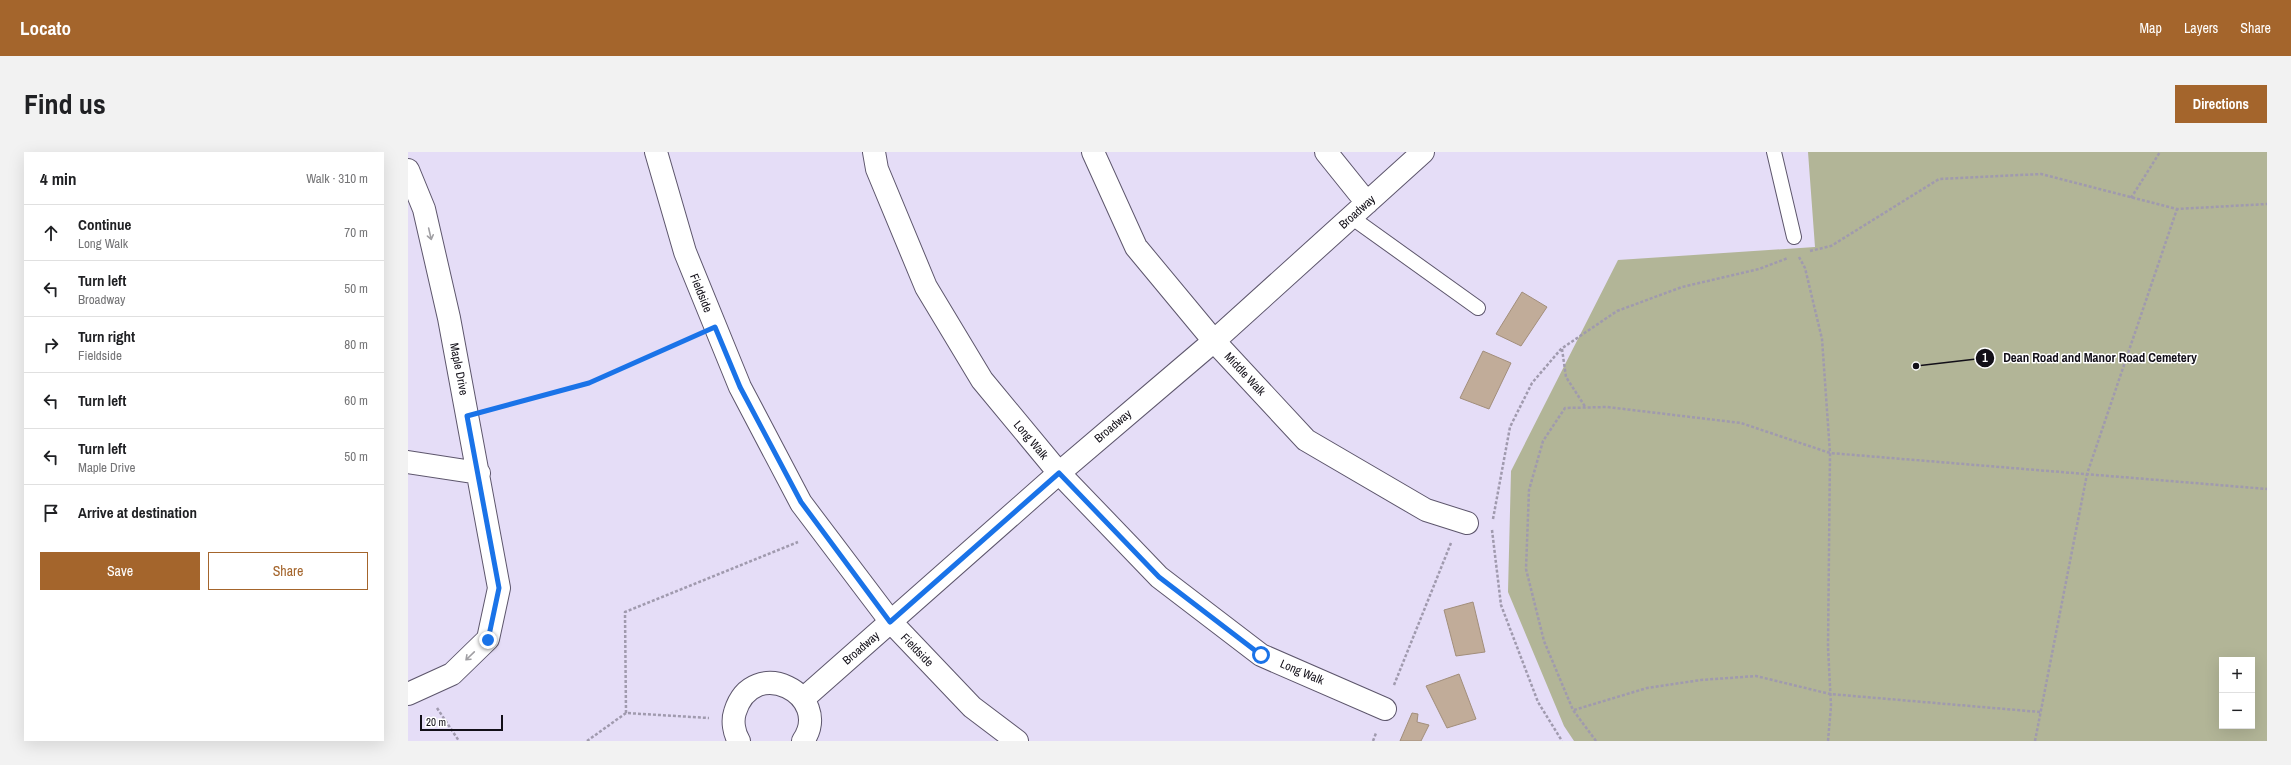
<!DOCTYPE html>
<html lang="en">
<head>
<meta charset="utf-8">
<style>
	:root { --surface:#fff; --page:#f2f2f2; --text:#202124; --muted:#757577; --line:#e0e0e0; --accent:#a4652c }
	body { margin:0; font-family:"Archivo Narrow",sans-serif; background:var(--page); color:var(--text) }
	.controls { position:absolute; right:12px; bottom:12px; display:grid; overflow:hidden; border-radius:0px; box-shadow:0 4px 16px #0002 }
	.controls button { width:36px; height:36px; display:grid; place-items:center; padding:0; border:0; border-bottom:1px solid var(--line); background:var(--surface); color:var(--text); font:20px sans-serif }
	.scale { position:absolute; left:12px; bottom:10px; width:83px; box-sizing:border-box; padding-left:4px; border:2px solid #120f18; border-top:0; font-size:11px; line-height:14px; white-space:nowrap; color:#120f18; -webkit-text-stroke:3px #fff; paint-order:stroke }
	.stop { position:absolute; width:12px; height:12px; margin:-9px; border:3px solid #1a73e8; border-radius:50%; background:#fff }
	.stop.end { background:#1a73e8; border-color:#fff; box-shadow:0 1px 4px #0008 }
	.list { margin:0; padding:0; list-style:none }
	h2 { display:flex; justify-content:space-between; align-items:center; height:52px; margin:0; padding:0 16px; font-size:17px }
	h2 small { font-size:13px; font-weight:400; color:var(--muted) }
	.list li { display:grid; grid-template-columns:26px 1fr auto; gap:12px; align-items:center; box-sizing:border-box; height:56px; padding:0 16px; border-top:1px solid var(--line) }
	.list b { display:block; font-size:15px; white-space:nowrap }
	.list p { margin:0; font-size:13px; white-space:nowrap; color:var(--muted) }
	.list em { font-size:13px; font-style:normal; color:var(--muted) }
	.actions { display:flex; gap:8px; padding:12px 16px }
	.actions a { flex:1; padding:9px 0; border:1px solid var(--accent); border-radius:0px; text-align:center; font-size:14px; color:var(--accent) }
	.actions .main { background:var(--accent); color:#fff }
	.icon { flex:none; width:22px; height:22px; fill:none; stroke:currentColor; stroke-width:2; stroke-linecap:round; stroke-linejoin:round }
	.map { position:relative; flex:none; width:1859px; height:589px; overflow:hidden; border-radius:0px }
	header { display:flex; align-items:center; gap:24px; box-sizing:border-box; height:56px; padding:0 20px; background:var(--accent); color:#fff }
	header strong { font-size:19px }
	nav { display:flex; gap:22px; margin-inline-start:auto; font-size:14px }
	.intro { display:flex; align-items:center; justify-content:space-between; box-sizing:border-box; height:96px; padding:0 24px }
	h1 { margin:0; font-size:28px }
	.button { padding:10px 18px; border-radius:0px; background:var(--accent); color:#fff; font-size:14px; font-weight:700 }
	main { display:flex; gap:24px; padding:0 24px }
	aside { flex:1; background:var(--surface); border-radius:0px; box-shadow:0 4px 16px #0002 }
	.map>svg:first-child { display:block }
	.green { fill:#b2b597; fill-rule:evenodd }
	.building { fill:#c1ac99; stroke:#a28e7b }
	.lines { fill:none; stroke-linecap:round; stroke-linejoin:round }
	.service-casing { stroke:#5d566c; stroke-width:16 }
	.minor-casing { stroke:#5d566c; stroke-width:24 }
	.path { stroke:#a09aae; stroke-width:2.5; stroke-dasharray:3 2; stroke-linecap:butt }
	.service { stroke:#fff; stroke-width:14 }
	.minor { stroke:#fff; stroke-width:22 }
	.oneway { stroke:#a09fa3 }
	.route { stroke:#1a73e8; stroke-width:5 }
	.labels { text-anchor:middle; stroke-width:3; stroke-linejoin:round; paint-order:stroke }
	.street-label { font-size:12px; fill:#120f18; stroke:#fff }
	.leader { fill:none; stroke:#120f18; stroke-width:1.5 }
	.callout-dot { fill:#120f18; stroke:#fff; stroke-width:1.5 }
	.mark-label { font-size:12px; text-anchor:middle; font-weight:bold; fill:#fff }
	.callout-label { font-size:13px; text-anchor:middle; font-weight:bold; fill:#120f18; stroke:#fff; stroke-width:3; stroke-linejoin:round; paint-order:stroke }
</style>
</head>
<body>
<header>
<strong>Locato</strong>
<nav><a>Map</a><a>Layers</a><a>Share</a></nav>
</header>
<div class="intro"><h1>Find us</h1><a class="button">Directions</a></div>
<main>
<aside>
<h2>4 min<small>Walk · 310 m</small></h2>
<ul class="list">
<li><svg class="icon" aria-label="ahead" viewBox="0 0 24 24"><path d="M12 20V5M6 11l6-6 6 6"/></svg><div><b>Continue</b><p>Long Walk</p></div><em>70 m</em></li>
<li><svg class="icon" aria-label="left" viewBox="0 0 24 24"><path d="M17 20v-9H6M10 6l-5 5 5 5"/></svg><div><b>Turn left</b><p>Broadway</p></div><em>50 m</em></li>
<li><svg class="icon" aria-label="right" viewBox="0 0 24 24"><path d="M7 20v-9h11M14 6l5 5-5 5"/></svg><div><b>Turn right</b><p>Fieldside</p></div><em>80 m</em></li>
<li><svg class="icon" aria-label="left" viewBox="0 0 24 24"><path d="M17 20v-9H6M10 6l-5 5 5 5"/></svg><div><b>Turn left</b></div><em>60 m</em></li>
<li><svg class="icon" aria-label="left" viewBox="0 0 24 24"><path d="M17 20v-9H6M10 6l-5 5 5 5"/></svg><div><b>Turn left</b><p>Maple Drive</p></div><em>50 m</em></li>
<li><svg class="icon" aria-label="arrive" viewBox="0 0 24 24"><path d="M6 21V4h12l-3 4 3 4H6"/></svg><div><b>Arrive at destination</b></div></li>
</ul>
<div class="actions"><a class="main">Save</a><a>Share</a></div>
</aside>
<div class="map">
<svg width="1859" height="589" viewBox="0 0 1859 589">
	<rect width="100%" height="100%" fill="#e5ddf7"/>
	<!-- green -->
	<path class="green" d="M1400,0H1859V589H1166L1156,574L1100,440L1103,319L1210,108L1407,95ZM1814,508H1844V574H1814Z"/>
	<!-- building -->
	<path class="building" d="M1114,140L1139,155L1113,194L1088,182Z
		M1075,199L1103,211L1081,257L1052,246Z
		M1065,450L1077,500L1048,504L1036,458Z
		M1051,522L1068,567L1039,576L1018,534Z
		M1004,561L1010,562L1009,570L1021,573L1013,589H992Z"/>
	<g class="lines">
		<!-- service casing -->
		<g class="service-casing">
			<path id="service" d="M1366,0L1386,85
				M943,65L1070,156"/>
		</g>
		<!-- minor casing -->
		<g class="minor-casing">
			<path id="minor" d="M248,0L277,100L332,235L393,351L483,470L564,555L609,589
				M466,0L469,17L518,135L574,228L651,321L751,425L853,503L977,557
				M685,0L728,95L806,189L898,288L1018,358L1059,371
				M918,0L959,51
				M0,18L16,57L41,166L91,436L80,487L44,522L0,542
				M0,310L71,321
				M395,547L651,321L806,189L1015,0
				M331,589C326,581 324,569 327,560C345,501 426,543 395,589"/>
		</g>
		<!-- path -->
		<path class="path" d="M1723,46L1752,0
			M1402,99L1423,94L1531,27L1633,22L1769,57L1859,52
			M1391,105L1397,116L1414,187L1422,301L1420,495L1423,554L1420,589
			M1154,197L1158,225L1178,256
			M83,258L181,231L285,185
			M1085,367L1102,275L1124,231L1153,197L1209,159L1274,135L1351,117L1380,106
			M1084,378L1093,453L1130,550L1154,589
			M986,533L1043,391
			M29,556L51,589
			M1166,558L1239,536L1293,528L1348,524L1422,542L1632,560
			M218,561L217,460L390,390
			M179,589L218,561L301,566
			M965,589L968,581
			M1188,589L1165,558L1136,489L1118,417L1121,338L1135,289L1157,256L1199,255L1333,271L1422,301L1859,337
			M1627,589L1679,322L1769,57"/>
		<!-- service -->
		<use href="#service" class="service"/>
		<!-- minor -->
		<use href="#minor" class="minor"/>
	</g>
	<!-- one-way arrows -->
	<defs><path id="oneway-shaft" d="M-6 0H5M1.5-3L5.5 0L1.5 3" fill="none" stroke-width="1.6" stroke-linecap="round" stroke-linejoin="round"/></defs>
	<g class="oneway">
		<use href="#oneway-shaft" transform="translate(22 82) rotate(77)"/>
		<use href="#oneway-shaft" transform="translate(62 504) rotate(136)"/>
	</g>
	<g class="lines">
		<!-- route -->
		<path class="route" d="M80,488L91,436L59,264L181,231L307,175L332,235L393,350L482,470L651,321L751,425L853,503"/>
	</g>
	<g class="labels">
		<!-- street labels -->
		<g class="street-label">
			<text transform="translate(949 60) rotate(-42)" y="4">Broadway</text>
			<text transform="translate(293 141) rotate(68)" y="4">Fieldside</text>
			<text transform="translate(51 217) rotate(79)" y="4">Maple Drive</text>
			<text transform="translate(837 222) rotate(47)" y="4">Middle Walk</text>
			<text transform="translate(705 274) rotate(-40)" y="4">Broadway</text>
			<text transform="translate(623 288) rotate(50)" y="4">Long Walk</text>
			<text transform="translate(453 496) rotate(-41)" y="4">Broadway</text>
			<text transform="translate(509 498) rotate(46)" y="4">Fieldside</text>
			<text transform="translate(894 520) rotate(23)" y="4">Long Walk</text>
		</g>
	</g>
	<!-- callouts -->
	<path class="leader" d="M1508 214L1577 206"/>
	<g class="callout-dot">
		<circle cx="1508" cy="214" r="4"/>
		<circle cx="1577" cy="206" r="10"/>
	</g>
	<g class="mark-label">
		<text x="1577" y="210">1</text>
	</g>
	<g class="callout-label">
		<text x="1692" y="210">Dean Road and Manor Road Cemetery</text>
	</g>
</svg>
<div class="controls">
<button>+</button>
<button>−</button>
</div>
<div class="scale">20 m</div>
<div class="stop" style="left:853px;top:503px"></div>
<div class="stop end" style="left:80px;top:488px"></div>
</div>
</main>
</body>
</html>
